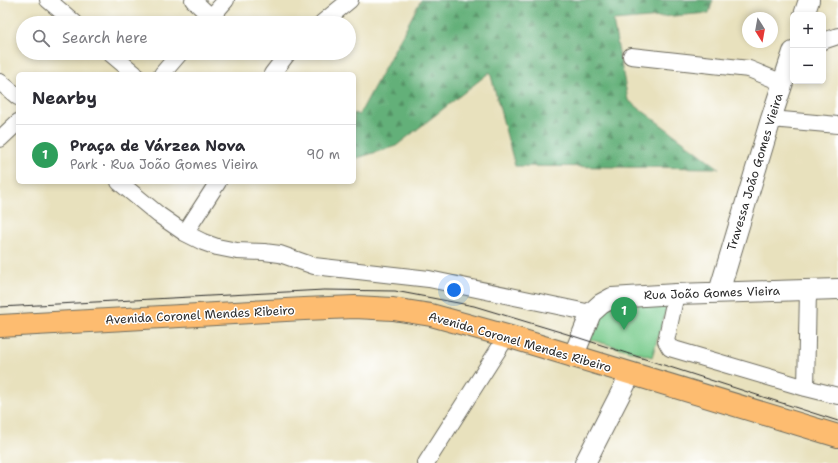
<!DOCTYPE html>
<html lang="en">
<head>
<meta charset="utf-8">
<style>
	:root { --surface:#fff; --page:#f2f2f3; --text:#2b2b33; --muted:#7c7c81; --line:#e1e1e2; --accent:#b5179e }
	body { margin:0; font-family:"Shantell Sans",sans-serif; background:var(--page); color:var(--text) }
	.controls { position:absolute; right:12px; top:12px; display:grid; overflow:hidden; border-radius:6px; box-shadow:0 2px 6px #0003 }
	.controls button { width:36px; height:36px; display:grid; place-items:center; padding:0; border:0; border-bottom:1px solid var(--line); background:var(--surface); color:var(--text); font:20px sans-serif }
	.compass { position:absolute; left:742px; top:12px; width:36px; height:36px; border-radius:50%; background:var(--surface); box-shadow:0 2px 6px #0003; rotate:169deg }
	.you { position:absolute; left:454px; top:290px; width:14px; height:14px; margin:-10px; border:3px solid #fff; border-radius:50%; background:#1a73e8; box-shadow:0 0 0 6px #1a73e833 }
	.badge { display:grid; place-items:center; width:26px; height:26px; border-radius:50%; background:var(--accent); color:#fff; font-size:13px; font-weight:700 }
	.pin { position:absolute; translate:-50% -33px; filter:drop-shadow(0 1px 2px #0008) }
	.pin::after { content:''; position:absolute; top:21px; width:14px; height:12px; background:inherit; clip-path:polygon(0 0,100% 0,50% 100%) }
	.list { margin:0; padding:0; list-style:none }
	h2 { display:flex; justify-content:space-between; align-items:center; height:52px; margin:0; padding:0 16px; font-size:17px }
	h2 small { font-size:13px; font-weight:400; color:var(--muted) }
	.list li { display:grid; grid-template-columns:26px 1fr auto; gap:12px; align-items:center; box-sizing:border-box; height:60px; padding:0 16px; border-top:1px solid var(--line) }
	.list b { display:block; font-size:15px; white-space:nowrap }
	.list p { margin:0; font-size:13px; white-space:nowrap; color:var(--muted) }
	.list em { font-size:13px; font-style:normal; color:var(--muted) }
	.icon { flex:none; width:22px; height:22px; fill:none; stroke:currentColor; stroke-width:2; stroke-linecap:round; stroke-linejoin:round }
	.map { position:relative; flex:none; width:838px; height:463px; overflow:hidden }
	.search { position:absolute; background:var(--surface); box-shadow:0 2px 6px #0003; left:16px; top:16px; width:340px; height:44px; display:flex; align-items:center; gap:10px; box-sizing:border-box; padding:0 14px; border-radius:22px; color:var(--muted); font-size:15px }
	.panel { position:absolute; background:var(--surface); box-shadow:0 2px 6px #0003; left:16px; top:72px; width:340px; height:112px; border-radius:6px }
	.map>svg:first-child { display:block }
	.green { fill:#7acc8e; stroke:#527c5c }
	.forest { fill:url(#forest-firs); stroke:#476e52 }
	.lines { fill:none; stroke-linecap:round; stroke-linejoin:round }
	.minor-casing { stroke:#6d6b5e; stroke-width:18 }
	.tertiary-casing { stroke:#6d6b5e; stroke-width:22 }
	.primary-casing { stroke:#6d6b5e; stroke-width:24 }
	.minor { stroke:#fff; stroke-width:16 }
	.tertiary { stroke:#fff; stroke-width:20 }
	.primary { stroke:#fdbc6f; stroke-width:22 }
	.tram { stroke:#2b2b2b; stroke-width:1 }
	.labels { text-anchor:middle; stroke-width:3; stroke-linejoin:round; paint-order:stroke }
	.street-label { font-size:12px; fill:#2b2b2b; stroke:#fff }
</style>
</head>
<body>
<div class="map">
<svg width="838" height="463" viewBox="0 0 838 463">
	<defs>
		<pattern id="forest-firs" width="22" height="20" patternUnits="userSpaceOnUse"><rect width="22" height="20" fill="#63b079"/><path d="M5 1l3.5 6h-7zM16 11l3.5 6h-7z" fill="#528f63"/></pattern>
	</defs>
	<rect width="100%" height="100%" fill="#fff"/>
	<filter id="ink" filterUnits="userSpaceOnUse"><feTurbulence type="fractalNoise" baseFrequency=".025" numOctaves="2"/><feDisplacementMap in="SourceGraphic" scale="8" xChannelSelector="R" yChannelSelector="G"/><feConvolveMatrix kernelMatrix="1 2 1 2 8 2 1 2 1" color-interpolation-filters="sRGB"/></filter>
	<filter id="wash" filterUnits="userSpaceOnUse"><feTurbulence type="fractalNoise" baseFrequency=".012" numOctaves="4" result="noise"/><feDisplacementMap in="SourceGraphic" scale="16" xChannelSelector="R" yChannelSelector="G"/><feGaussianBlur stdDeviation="0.9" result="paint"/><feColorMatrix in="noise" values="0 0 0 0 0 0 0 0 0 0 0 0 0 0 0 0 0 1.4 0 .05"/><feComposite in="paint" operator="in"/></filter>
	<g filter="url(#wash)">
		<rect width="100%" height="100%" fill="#e8e1bd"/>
		<!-- green -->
		<path class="green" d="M668,303L652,357L585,338L593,322L611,305Z"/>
		<!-- forest -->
		<path class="forest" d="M421,0H713L709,13L613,21L628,100L719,168L515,166L490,72L396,146L354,159V113L359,115Z"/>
	</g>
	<g filter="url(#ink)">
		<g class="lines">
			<!-- minor casing -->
			<g class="minor-casing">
				<path id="minor" d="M48,0L75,23
					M193,0L211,17
					M206,23L226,0
					M322,23L350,0
					M823,41L838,36
					M110,53L135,74
					M631,56L749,69L783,83
					M162,74L180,53
					M272,74L288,53
					M0,82L18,97
					M771,119L838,125
					M0,139L18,122
					M119,182L159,215L185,233L203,242L217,247L237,251L264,252L280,254L314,266L429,279L591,313
					M185,233L218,182
					M676,294L666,341L670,348L806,388L838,396
					M806,388L808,290
					M426,463L507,336"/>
			</g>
			<!-- tertiary casing -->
			<g class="tertiary-casing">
				<path id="tertiary" d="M804,15L809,0
					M719,292L771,119L793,52
					M573,357L591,313L601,304L612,298L676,294L838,289
					M585,463L631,373"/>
			</g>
			<!-- primary casing -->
			<g class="primary-casing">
				<path id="primary" d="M0,326L304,309L355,307L393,309L431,315L507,336L838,436"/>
			</g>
			<!-- minor -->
			<use href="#minor" class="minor"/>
			<!-- tertiary -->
			<use href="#tertiary" class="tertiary"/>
			<!-- primary -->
			<use href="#primary" class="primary"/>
			<!-- tram -->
			<path class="tram" d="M0,307L324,290L395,291L474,306L567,334L838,421"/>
		</g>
	</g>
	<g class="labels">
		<!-- street labels -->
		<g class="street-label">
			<text transform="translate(755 172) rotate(-73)" y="4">Travessa João Gomes Vieira</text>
			<text transform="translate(712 293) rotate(-2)" y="4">Rua João Gomes Vieira</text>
			<text transform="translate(200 315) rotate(-3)" y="4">Avenida Coronel Mendes Ribeiro</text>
			<text transform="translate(520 342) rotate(16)" y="4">Avenida Coronel Mendes Ribeiro</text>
		</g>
	</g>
</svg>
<div class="controls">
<button>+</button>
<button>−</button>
</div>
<svg class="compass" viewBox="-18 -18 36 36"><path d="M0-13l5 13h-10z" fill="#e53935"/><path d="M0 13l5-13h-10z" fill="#7c7c81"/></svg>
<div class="you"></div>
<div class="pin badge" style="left:624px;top:330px;background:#2e9e5b">1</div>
<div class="search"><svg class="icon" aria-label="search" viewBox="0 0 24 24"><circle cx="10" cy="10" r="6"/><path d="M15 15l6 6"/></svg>Search here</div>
<section class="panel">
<h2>Nearby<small></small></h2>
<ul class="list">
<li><span class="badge" style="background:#2e9e5b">1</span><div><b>Praça de Várzea Nova</b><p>Park · Rua João Gomes Vieira</p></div><em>90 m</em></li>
</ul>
</section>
</div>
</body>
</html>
